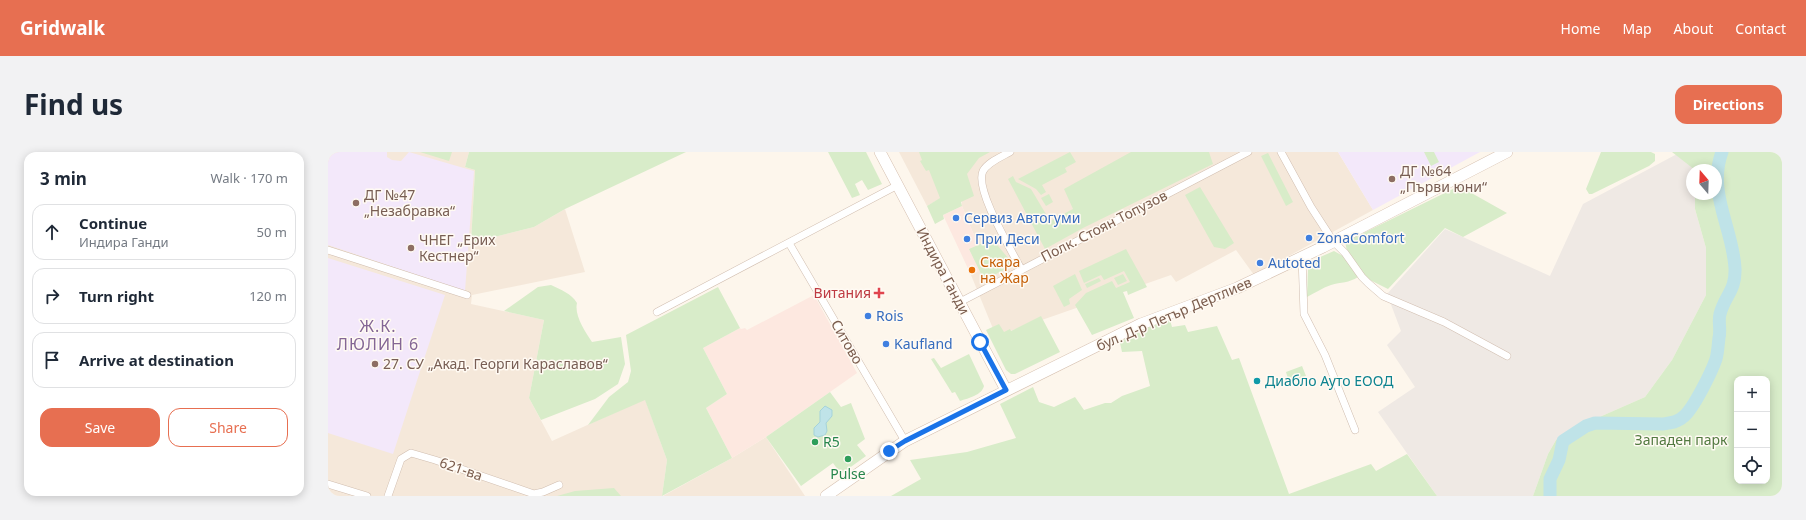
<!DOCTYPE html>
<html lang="en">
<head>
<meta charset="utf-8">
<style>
	:root { --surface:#fff; --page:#f2f2f3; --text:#1f2937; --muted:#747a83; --line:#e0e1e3; --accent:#e76f51 }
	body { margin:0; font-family:"Noto Sans",sans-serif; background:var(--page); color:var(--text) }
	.controls { position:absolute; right:12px; bottom:12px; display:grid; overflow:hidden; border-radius:8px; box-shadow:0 2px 10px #0003 }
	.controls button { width:36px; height:36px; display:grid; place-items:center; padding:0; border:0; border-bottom:1px solid var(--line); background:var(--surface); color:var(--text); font:20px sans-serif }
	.compass { position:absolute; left:1358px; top:12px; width:36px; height:36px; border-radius:50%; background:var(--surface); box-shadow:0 2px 10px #0003; rotate:341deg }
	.stop { position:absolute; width:12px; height:12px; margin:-9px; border:3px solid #1a73e8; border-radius:50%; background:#fff }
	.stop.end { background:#1a73e8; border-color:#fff; box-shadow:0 1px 4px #0008 }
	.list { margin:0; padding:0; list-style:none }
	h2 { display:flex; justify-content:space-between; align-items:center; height:52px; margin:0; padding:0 16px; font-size:17px }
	h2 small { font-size:13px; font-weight:400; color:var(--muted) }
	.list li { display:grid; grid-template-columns:26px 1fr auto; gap:12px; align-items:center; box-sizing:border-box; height:56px; margin:0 8px 8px; padding:0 8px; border:1px solid var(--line); border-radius:12px }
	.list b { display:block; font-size:15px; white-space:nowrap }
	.list p { margin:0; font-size:13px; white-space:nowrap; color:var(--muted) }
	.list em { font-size:13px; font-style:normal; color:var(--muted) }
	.actions { display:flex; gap:8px; padding:12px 16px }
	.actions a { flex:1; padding:9px 0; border:1px solid var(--accent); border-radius:12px; text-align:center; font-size:14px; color:var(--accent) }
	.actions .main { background:var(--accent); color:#fff }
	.icon { flex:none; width:22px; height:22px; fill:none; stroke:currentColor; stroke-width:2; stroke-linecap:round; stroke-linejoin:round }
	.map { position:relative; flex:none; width:1454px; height:344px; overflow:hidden; border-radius:12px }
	header { display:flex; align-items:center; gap:24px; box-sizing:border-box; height:56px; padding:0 20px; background:var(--accent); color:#fff }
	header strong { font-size:19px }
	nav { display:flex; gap:22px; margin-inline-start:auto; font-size:14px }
	.intro { display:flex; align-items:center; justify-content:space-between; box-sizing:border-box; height:96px; padding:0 24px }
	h1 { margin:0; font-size:28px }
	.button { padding:10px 18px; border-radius:12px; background:var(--accent); color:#fff; font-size:14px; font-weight:700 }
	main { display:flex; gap:24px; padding:0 24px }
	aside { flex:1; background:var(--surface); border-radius:12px; box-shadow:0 2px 10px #0003 }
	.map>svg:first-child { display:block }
	.residential { fill:#f5e8da }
	.commercial { fill:#fde8e0 }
	.industrial { fill:#efe9e4 }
	.education { fill:#f3e8fa }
	.green { fill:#d8ecc9; fill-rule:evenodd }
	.water { fill:#bfe3e8; stroke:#a5d3da }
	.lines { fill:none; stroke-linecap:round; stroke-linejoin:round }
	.river { stroke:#bfe3e8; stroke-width:13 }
	.street-casing { stroke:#d1beb0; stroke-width:8 }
	.secondary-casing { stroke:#d6c0b0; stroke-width:12 }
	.street { stroke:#fff; stroke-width:7 }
	.secondary { stroke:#fff; stroke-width:11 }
	.route { stroke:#1a73e8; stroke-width:5 }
	.education-dot { fill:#8d6e63; stroke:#fffaf3; stroke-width:1.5 }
	.shop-dot { fill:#3f7fe0; stroke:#fffaf3; stroke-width:1.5 }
	.food-dot { fill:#e8710a; stroke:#fffaf3; stroke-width:1.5 }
	.health-dot { fill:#e0444e; stroke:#fffaf3; stroke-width:1.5 }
	.culture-dot { fill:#0f9aa8; stroke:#fffaf3; stroke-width:1.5 }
	.leisure-dot { fill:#2e9e5b; stroke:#fffaf3; stroke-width:1.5 }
	.labels { text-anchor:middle; stroke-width:3; stroke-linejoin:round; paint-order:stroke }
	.education-label { font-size:14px; fill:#785e54; stroke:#fffaf3; text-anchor:start }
	.shop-label { font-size:14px; fill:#366cbe; stroke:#fffaf3; text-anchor:start }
	.street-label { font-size:14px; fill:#7a5c4d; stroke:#fffaf3 }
	.food-label { font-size:14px; fill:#c56008; stroke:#fffaf3; text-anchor:start }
	.health-label { font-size:14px; fill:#be3a42; stroke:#fffaf3; text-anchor:end }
	.culture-label { font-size:14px; fill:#0d838f; stroke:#fffaf3; text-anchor:start }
	.park-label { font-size:14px; fill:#537a41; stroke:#fffaf3 }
	.leisure-label { font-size:14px; fill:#27864d; stroke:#fffaf3; text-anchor:start }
	.quarter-label { font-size:16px; letter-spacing:1px; fill:#846695; stroke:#fffaf3 }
</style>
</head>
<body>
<header>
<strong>Gridwalk</strong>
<nav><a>Home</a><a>Map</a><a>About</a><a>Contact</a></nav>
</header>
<div class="intro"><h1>Find us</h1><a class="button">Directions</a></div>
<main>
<aside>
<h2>3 min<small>Walk · 170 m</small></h2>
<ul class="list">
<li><svg class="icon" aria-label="ahead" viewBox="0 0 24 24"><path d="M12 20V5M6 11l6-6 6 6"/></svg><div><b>Continue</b><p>Индира Ганди</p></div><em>50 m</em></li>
<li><svg class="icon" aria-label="right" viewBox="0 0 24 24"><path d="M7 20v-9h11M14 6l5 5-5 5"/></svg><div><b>Turn right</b></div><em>120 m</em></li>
<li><svg class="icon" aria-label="arrive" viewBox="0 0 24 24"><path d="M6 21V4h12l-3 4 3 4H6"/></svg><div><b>Arrive at destination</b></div></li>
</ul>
<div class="actions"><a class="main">Save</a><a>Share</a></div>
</aside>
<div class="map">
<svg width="1454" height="344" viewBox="0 0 1454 344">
	<rect width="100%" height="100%" fill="#fdf6ec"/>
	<!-- residential -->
	<path class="residential" d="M0,0H141L137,15L147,18L143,91L206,75L237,57L257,120L144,143L143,152L216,168L201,246L224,289L317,247L339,308L334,344H0Z
		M571,0H1010L1045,58L926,123L908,98L848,130L843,123L668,184L643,123L651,118L641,97L650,93L634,54L633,41L613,46L599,54Z
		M438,285L477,344H335L404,306Z"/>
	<!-- commercial -->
	<path class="commercial" d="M634,54L650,93L641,97L652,119L643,123L615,63Z
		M486,143L529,221L438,285L404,306L378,256L399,242L375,196L412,176L413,177L417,176L419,178Z"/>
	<!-- industrial -->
	<path class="industrial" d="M1349,2L1367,18H1364V42H1367V57L1378,96V143L1344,208L1317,245L1251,274L1228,288L1220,302L1205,344H1109L1050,260L1087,235L1059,193L1073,179L1059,142L1117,77L1222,124L1255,52Z"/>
	<!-- education -->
	<path class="education" d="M0,0H59V5L64,8L73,9L81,0L146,19L137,139L0,93Z
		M1010,0H1152L1045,58Z
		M0,106L117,143L65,302L0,281Z"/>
	<!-- green -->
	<path class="green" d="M92,0H124L121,9Z
		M141,0H358L237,57L206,75L143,91L147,18L137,15Z
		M500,0H538L554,32L540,38L534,28L527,32L532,43L524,46Z
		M591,0H662L651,6L639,22L646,44L633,50L634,54L615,63L616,67L607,72L599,54L612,46L601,18L598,19L592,9L594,8Z
		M742,0L748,10L737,16L739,20L714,33L718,40L713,43L708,37L690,27Z
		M803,0H881L885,12L755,76L717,97L680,27L685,24L688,30L703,37L722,69L745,57L736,37Z
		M1096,0H1106L1111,10L1103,14Z
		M1273,0H1323L1327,2V9L1321,14L1264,42H1261L1258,37Z
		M1344,0H1454V344H1205L1220,302L1228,288L1251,274L1317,245L1344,208L1378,143V96L1367,57V42H1388V18H1367ZM1409,227H1439V329H1409Z
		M940,1L965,50L958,54L933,4Z
		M1131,34L1179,61L1135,85L1117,76L1060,137L1036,125L1019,99L1017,90Z
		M872,35L906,91L897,97L886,95L857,43Z
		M721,42L725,50L718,54L713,46Z
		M664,87L681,107L682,112L680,116L656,128L641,97Z
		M798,97L819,135L800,143L799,139L795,140L806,166L764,183L747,153L758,141L784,129L788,136L802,130L796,119L776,128L773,123L756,131L751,119Z
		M1006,99L1015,104L1030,125C1021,131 1013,130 1003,133C994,136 987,141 979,145L980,117L983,109Z
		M747,122L754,138L741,147L742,152L736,155L725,134Z
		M795,122L799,129L790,133L786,126Z
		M771,126L773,129L759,136L757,132Z
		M223,133C233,138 243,141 249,151C246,163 257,180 264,190L293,185L297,212L290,232L267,247L213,268L201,246L216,168L176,159L210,135Z
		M390,135L412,176L375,196L399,242L378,256L404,306L334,344L339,308L317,248L260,273L281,245L300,230L303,219L298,183Z
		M713,164L732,200L687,222H683L678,218L658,178L671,172L676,180L682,177L683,179Z
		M842,168L844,175L857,173L860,180L889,174L904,208L911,206L961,342L1043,312L1048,319L1079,302L1109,344H563L593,327L582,308L639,300L688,286L672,252L705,235L711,250L726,255L747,245L756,258L777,251H783L794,244L822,234L814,199L794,200L792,191C806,177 824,174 842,168Z
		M641,202L656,234C654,243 641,246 632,249L627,240L624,241L603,207L606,206L613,216Z
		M974,214L978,224L961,230L958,220Z
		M502,240L513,255L523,251L537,287L529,293L538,304L513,322L505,311L473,334L438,285Z
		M286,336L293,344H229L247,339Z"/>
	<!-- water -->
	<path class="water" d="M497,254L504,258V264L498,271L499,279L497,283L490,285L486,283V276L492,270V259Z"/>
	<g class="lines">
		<!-- river -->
		<path class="river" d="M1222,344V327L1231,308L1235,289L1258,274L1267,271L1335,272C1342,271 1350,270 1355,265C1365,258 1384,219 1388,207C1390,200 1390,193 1391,186C1393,178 1390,169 1392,162C1397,143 1408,139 1407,116C1405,77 1379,40 1394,0"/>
		<!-- street casing -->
		<g class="street-casing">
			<path id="street" d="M682,0C673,5 660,10 655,19C646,37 684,99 693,117
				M953,0L983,55L1005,89L1017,101L1034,125L1040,131L1055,144L1116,170L1179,204
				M461,91L577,289
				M0,98L139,143
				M974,105L976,162L997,203L1027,278
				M632,150L920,0
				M329,160L570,33
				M0,332L39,344
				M60,344L73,307L83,301L107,308L206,342L215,340L231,333"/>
		</g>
		<!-- secondary casing -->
		<g class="secondary-casing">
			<path id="secondary" d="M552,0L678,238
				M498,344L577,289L813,172L909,136L995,95L1179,0"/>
		</g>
		<!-- street -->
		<use href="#street" class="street"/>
		<!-- secondary -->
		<use href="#secondary" class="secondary"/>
	</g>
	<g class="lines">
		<!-- route -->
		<path class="route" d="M561,299L577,289L678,238L652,190"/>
	</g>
	<!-- markers -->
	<g class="education-dot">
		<circle cx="1064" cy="27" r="4"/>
		<circle cx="28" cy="51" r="4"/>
		<circle cx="83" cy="96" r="4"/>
		<circle cx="47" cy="212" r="4"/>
	</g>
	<g class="shop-dot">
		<circle cx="628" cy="66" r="4"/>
		<circle cx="981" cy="86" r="4"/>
		<circle cx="639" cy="87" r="4"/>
		<circle cx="932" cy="111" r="4"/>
		<circle cx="540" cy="164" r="4"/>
		<circle cx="558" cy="192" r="4"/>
	</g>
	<circle class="food-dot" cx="644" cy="118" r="4"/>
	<path class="health-dot" d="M549 135h4v4h4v4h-4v4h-4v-4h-4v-4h4z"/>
	<circle class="culture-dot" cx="929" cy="229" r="4"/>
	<g class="leisure-dot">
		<circle cx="487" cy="290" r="4"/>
		<circle cx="520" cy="307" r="4"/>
	</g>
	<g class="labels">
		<!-- education labels -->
		<g class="education-label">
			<text x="1072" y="24">ДГ №64<tspan x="1072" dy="16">„Първи юни“</tspan></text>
			<text x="36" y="48">ДГ №47<tspan x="36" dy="16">„Незабравка“</tspan></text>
			<text x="91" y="93">ЧНЕГ „Ерих<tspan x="91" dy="16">Кестнер“</tspan></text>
			<text x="55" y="217">27. СУ „Акад. Георги Караславов“</text>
		</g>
		<!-- shop labels -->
		<g class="shop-label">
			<text x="636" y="71">Сервиз Автогуми</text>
			<text x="989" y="91">ZonaComfort</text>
			<text x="647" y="92">При Деси</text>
			<text x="940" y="116">Autoted</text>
			<text x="548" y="169">Rois</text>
			<text x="566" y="197">Kaufland</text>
		</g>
		<!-- street labels -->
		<g class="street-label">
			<text transform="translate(776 74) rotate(-27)" y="5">Полк. Стоян Топузов</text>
			<text transform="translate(615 119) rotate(62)" y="5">Индира Ганди</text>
			<text transform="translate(846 162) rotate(-23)" y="5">бул. Д-р Петър Дертлиев</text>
			<text transform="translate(519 190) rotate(60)" y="5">Ситово</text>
			<text transform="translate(133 317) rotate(19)" y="5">621-ва</text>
		</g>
		<!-- food labels -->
		<g class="food-label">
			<text x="652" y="115">Скара<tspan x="652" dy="16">на Жар</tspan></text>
		</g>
		<!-- health labels -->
		<g class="health-label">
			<text x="543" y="146">Витания</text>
		</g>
		<!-- culture labels -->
		<g class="culture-label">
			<text x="937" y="234">Диабло Ауто ЕООД</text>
		</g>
		<!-- park labels -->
		<g class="park-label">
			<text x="1353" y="293">Западен парк</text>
		</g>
		<!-- leisure labels -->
		<g class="leisure-label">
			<text x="495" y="295">R5</text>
			<text x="520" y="327" text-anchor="middle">Pulse</text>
		</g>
		<!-- quarter labels -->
		<g class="quarter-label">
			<text x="50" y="180">Ж.К.<tspan x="50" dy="18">ЛЮЛИН 6</tspan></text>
		</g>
	</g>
</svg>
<div class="controls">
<button>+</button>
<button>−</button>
<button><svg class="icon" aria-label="locate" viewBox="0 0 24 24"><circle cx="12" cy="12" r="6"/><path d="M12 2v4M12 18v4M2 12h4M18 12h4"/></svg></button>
</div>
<svg class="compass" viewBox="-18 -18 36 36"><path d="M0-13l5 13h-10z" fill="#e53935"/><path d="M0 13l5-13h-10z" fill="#747a83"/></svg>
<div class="stop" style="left:652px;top:190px"></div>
<div class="stop end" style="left:561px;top:299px"></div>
</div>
</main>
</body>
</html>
